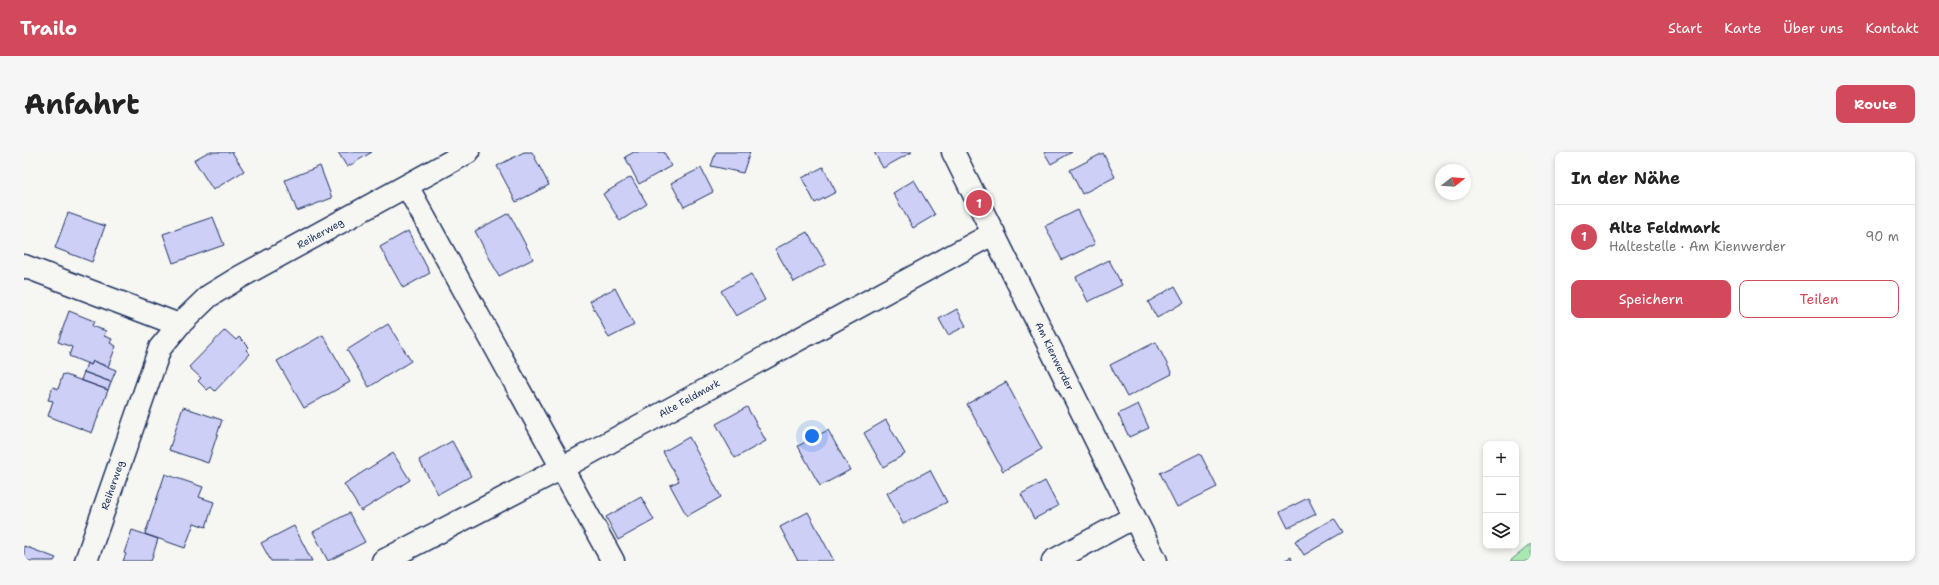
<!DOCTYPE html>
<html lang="de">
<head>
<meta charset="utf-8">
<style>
	:root { --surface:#fff; --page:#f6f6f6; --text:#222; --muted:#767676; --line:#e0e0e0; --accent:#d1495b }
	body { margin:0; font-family:"Shantell Sans",sans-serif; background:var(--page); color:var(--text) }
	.controls { position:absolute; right:12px; bottom:12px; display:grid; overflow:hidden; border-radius:8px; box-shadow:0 2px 6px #0003 }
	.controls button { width:36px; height:36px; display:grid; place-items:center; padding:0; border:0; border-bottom:1px solid var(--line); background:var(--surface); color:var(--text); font:20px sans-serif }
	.compass { position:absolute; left:1411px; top:12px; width:36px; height:36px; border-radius:50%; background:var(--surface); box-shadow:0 2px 6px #0003; rotate:73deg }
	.you { position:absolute; left:788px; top:284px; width:14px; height:14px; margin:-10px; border:3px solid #fff; border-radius:50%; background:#1a73e8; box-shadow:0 0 0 6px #1a73e833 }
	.badge { display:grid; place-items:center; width:26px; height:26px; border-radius:50%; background:var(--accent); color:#fff; font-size:13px; font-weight:700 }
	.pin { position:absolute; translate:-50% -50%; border:2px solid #fff; box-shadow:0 1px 4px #0006 }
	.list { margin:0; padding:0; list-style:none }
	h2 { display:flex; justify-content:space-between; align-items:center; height:52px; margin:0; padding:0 16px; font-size:17px }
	h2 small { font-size:13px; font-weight:400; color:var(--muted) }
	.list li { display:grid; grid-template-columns:26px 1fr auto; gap:12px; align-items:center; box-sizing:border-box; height:64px; padding:0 16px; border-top:1px solid var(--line) }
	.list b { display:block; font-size:15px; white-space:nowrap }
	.list p { margin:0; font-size:13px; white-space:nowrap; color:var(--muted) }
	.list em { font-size:13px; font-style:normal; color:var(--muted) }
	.actions { display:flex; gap:8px; padding:12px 16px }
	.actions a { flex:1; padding:9px 0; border:1px solid var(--accent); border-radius:8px; text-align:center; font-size:14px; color:var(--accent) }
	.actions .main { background:var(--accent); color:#fff }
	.icon { flex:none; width:22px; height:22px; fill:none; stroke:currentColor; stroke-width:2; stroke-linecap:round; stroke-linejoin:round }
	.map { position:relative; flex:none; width:1507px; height:409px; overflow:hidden; border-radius:8px }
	header { display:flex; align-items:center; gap:24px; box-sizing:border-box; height:56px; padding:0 20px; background:var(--accent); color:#fff }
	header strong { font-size:19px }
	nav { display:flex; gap:22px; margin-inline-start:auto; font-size:14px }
	.intro { display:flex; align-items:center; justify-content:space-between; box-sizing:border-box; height:96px; padding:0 24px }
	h1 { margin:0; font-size:28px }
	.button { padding:10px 18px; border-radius:8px; background:var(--accent); color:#fff; font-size:14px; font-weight:700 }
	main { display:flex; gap:24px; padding:0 24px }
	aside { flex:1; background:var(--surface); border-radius:8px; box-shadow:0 2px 6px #0003 }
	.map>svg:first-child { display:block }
	.green { fill:#a9e8b1; stroke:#628c88 }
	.building { fill:#cecff7; stroke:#1b2f5e }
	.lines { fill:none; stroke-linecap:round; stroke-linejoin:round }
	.street-casing { stroke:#1b2f5e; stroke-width:25 }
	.street { stroke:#f6f6f2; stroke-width:22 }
	.labels { text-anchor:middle; stroke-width:3; stroke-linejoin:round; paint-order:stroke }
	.street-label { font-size:10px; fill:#1b2f5e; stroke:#f6f6f2 }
</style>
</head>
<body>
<header>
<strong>Trailo</strong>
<nav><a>Start</a><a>Karte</a><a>Über uns</a><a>Kontakt</a></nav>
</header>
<div class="intro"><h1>Anfahrt</h1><a class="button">Route</a></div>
<main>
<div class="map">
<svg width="1507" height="409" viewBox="0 0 1507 409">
	<rect width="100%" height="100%" fill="#f6f6f2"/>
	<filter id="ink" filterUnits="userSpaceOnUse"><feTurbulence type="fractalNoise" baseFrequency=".025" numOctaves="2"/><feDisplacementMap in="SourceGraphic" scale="8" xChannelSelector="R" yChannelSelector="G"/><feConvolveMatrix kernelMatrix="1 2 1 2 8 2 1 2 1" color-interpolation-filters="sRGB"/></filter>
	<g filter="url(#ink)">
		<!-- green -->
		<path class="green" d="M1507,392V409H1486Z"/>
		<!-- building -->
		<path class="building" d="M184,0H208L220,19L189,38L170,8Z
			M314,0H348L323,15Z
			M500,0H508L525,33L492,50L473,14Z
			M610,0H640L647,14L615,32L601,5Z
			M692,0H726L719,21L687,14Z
			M850,0H888L859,16Z
			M1020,0H1048L1027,12Z
			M1079,1L1091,25L1058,42L1046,18Z
			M296,14L308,46L273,59L261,28Z
			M799,15L812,40L791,51L778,26Z
			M677,16L689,40L660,55L647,31Z
			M607,25L623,52L596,69L579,42Z
			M890,28L911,63L889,76L869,41Z
			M1054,58L1071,92L1038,108L1021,74Z
			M44,61L81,74L68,110L31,96Z
			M485,61L509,107L475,124L451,79Z
			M189,65L200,93L149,111L139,82Z
			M384,79L406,121L379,136L356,95Z
			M783,80L802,112L770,130L751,97Z
			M1085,108L1098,133L1064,150L1052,125Z
			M727,122L741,148L712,164L697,139Z
			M1151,134L1160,150L1133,166L1124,150Z
			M591,136L610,173L585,186L566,149Z
			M933,157L942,174L924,183L915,167Z
			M45,159L70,169L68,174L82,179L80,184L88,187L86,191L92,194L84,215L69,209L67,213L45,204L48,195L34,190Z
			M364,172L387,209L345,235L323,198Z
			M201,178L212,188L215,185L225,195L222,198L226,202L191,239L187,235L183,238L174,229L177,226L165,215Z
			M299,183L326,230L280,256L253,209Z
			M1132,190L1148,222L1103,245L1086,213Z
			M69,209L92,218L87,230L60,220L63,211L67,213Z
			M60,220L87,230L84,238L57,228Z
			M39,222L84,238L68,281L24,264L29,249L24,248L29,235L34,237Z
			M982,230L1018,297L979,319L943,252Z
			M1114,252L1125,276L1105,285L1094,262Z
			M159,255L198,268L184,311L145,298Z
			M723,255L742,289L711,306L692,272Z
			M862,268L881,302L859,315L840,281Z
			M804,278L826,318L796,334L774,294Z
			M665,285L697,345L663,364L646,333L655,329L639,300Z
			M428,289L447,324L414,342L395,308Z
			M369,301L386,328L337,359L320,332Z
			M1176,301L1193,335L1153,355L1136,321Z
			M906,318L923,350L879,372L863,341Z
			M141,322L179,335L175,345L190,350L182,375L170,371L161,396L121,382Z
			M1021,329L1034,354L1010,367L997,342Z
			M617,345L630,368L594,388L582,365Z
			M1284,346L1292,362L1264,376L1256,360Z
			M784,360L810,409H774L756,375Z
			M325,361L341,390L304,409L289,380Z
			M1310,366L1319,380L1280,403L1271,389Z
			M270,374L288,409H247L237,391Z
			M108,378L134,387L127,409H99L102,402L100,401Z
			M0,394L32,406L30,409H0Z
			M1267,405L1268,409H1259Z"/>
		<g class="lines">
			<!-- street casing -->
			<g class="street-casing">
				<path id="street" d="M929,0L1132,409
					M383,34L589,409
					M0,114L155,173
					M62,409L136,196L155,173L185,144L216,125L444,0
					M359,409L538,316L970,81
					M1029,409L1110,365"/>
			</g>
			<!-- street -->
			<use href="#street" class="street"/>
		</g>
	</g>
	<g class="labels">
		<!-- street labels -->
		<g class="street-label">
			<text transform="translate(296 81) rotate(-29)" y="4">Reiherweg</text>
			<text transform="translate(1031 204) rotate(64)" y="4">Am Kienwerder</text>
			<text transform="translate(665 246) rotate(-29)" y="4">Alte Feldmark</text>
			<text transform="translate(88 333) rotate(-71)" y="4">Reiherweg</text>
		</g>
	</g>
</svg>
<div class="controls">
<button>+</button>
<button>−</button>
<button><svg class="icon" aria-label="layers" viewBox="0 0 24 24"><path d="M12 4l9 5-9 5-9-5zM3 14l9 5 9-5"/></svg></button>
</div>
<svg class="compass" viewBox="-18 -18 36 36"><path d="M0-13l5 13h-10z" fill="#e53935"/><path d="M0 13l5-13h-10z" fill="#767676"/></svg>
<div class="you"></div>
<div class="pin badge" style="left:955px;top:51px">1</div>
</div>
<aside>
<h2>In der Nähe<small></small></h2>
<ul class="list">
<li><span class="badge">1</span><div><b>Alte Feldmark</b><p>Haltestelle · Am Kienwerder</p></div><em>90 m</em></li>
</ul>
<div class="actions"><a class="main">Speichern</a><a>Teilen</a></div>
</aside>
</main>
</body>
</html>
